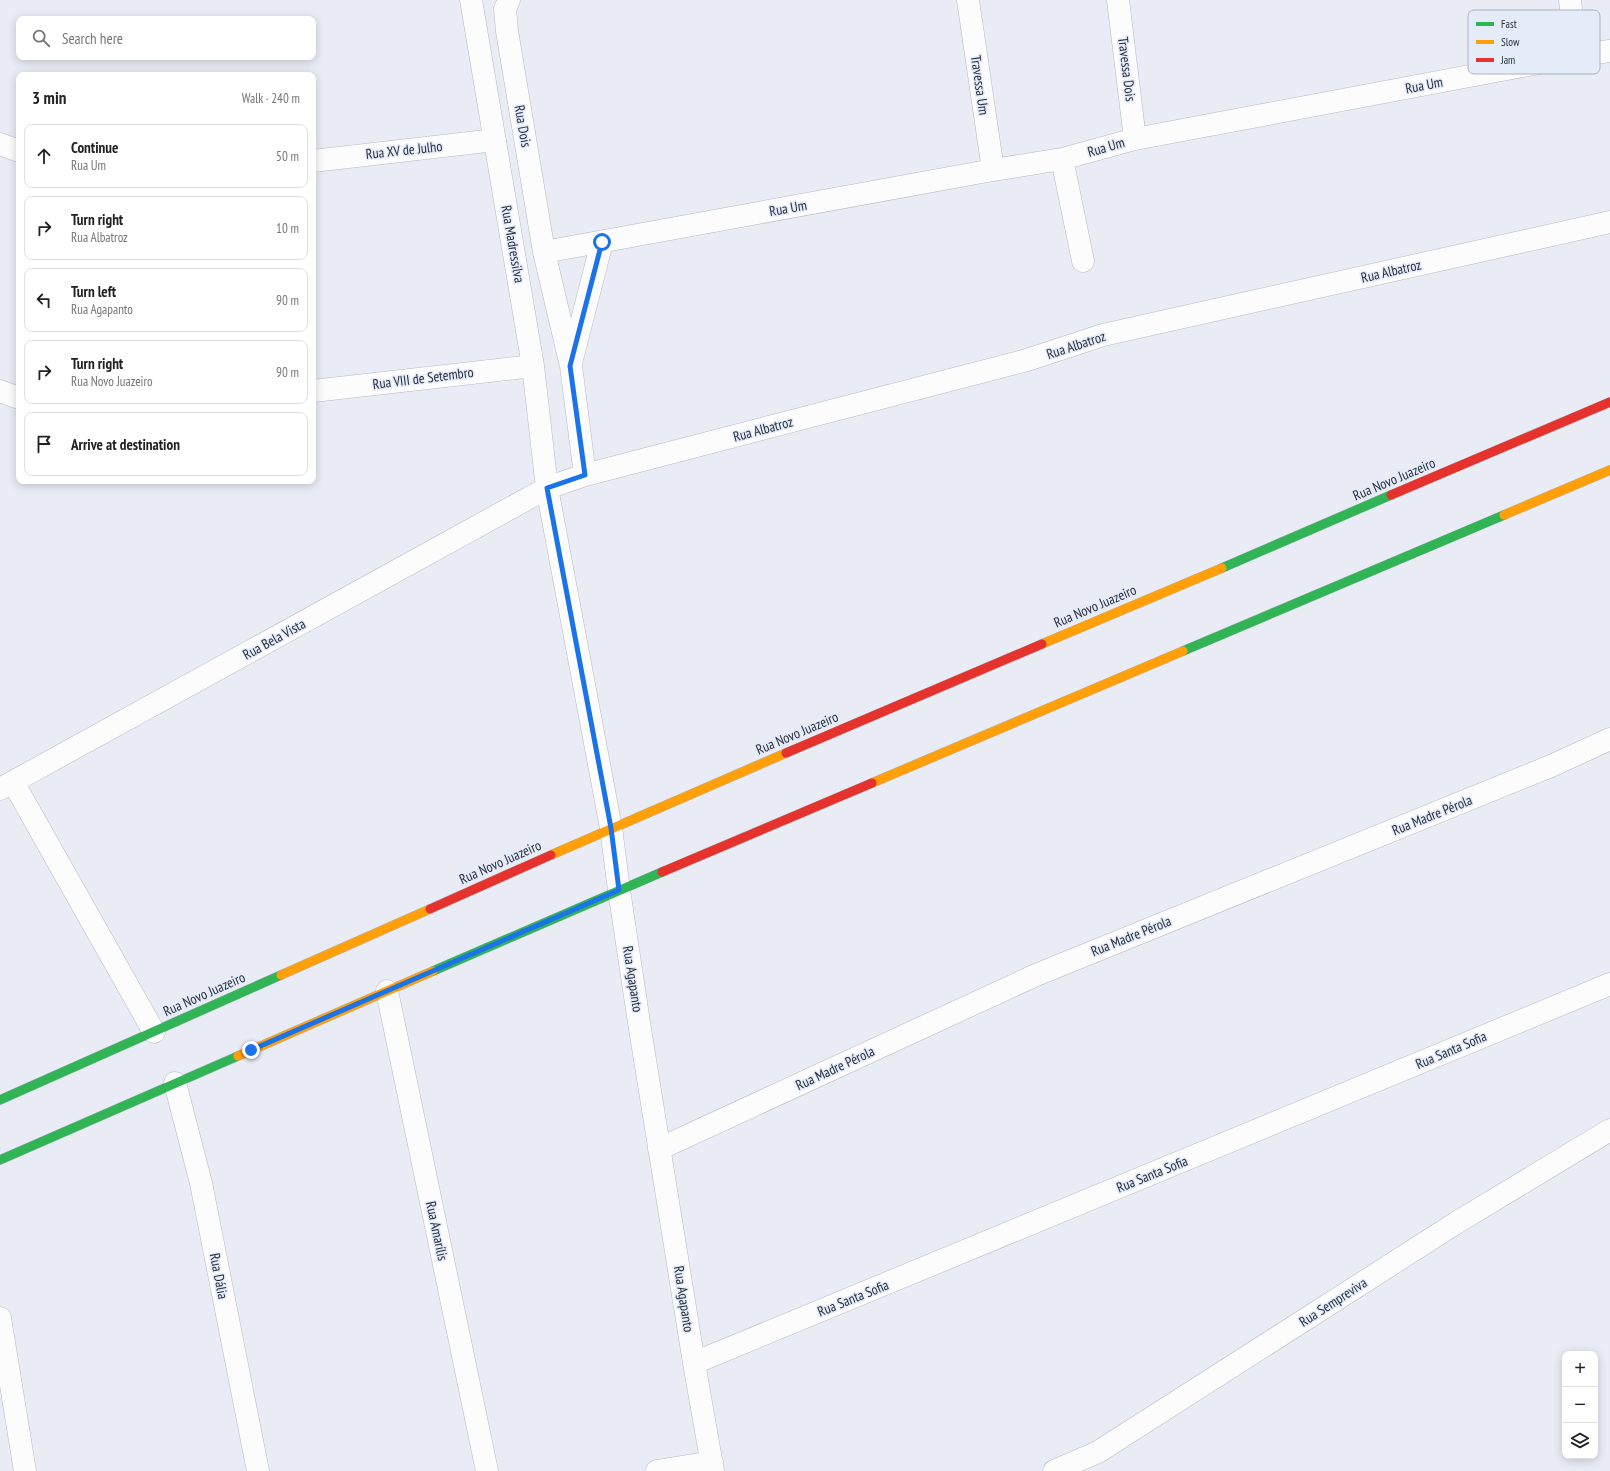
<!DOCTYPE html>
<html lang="en">
<head>
<meta charset="utf-8">
<style>
	:root { --surface:#fff; --page:#f6f6f6; --text:#222; --muted:#767676; --line:#e0e0e0 }
	body { margin:0; font-family:"PT Sans Narrow",sans-serif; background:var(--page); color:var(--text) }
	.controls { position:absolute; right:12px; bottom:12px; display:grid; overflow:hidden; border-radius:8px; box-shadow:0 2px 10px #0003 }
	.controls button { width:36px; height:36px; display:grid; place-items:center; padding:0; border:0; border-bottom:1px solid var(--line); background:var(--surface); color:var(--text); font:20px sans-serif }
	.stop { position:absolute; width:12px; height:12px; margin:-9px; border:3px solid #1a73e8; border-radius:50%; background:#fff }
	.stop.end { background:#1a73e8; border-color:#fff; box-shadow:0 1px 4px #0008 }
	.list { margin:0; padding:0; list-style:none }
	h2 { display:flex; justify-content:space-between; align-items:center; height:52px; margin:0; padding:0 16px; font-size:17px }
	h2 small { font-size:13px; font-weight:400; color:var(--muted) }
	.list li { display:grid; grid-template-columns:26px 1fr auto; gap:12px; align-items:center; box-sizing:border-box; height:64px; margin:0 8px 8px; padding:0 8px; border:1px solid var(--line); border-radius:8px }
	.list b { display:block; font-size:15px; white-space:nowrap }
	.list p { margin:0; font-size:13px; white-space:nowrap; color:var(--muted) }
	.list em { font-size:13px; font-style:normal; color:var(--muted) }
	.icon { flex:none; width:22px; height:22px; fill:none; stroke:currentColor; stroke-width:2; stroke-linecap:round; stroke-linejoin:round }
	.map { position:relative; flex:none; width:1610px; height:1471px; overflow:hidden }
	.search { position:absolute; background:var(--surface); box-shadow:0 2px 10px #0003; left:16px; top:16px; width:300px; height:44px; display:flex; align-items:center; gap:10px; box-sizing:border-box; padding:0 14px; border-radius:8px; color:var(--muted); font-size:15px }
	.panel { position:absolute; background:var(--surface); box-shadow:0 2px 10px #0003; left:16px; top:72px; width:300px; height:412px; border-radius:8px }
	.map>svg:first-child { display:block }
	.lines { fill:none; stroke-linecap:round; stroke-linejoin:round }
	.street-casing { stroke:#b6bac3; stroke-width:23 }
	.fast-casing { stroke:#b6bac3; stroke-width:10 }
	.slow-casing { stroke:#b6bac3; stroke-width:10 }
	.jam-casing { stroke:#b6bac3; stroke-width:10 }
	.street { stroke:#fcfcfd; stroke-width:22 }
	.fast { stroke:#30b455; stroke-width:9 }
	.slow { stroke:#ff9f0a; stroke-width:9 }
	.jam { stroke:#e5322d; stroke-width:9 }
	.route { stroke:#1a73e8; stroke-width:5 }
	.labels { text-anchor:middle; stroke-width:3; stroke-linejoin:round; paint-order:stroke }
	.street-label { font-size:14px; fill:#292f3b; stroke:#e4ebf9 }
	.key { fill:#e4ebf9; stroke:#acb3c0; stroke-width:1 }
	.key-label { font-size:11px; fill:#292f3b }
</style>
</head>
<body>
<div class="map">
<svg width="1610" height="1471" viewBox="0 0 1610 1471">
	<rect width="100%" height="100%" fill="#e9ecf4"/>
	<g class="lines">
		<!-- street casing -->
		<g class="street-casing">
			<path id="street" d="M471,0L533,366L547,488L611,828L619,890L640,1029L694,1363L713,1471
				M509,0L505,9L507,31L544,252L571,366L585,475
				M968,0L993,170
				M1118,0L1135,139
				M1570,0L1576,56
				M0,144L19,151
				M1062,159L1083,261
				M313,161L495,140
				M544,252L993,170L1062,159L1135,139L1576,56L1610,51
				M571,363L602,242
				M0,391L19,398
				M313,391L533,366
				M13,782L154,1032
				M0,789L547,488L585,475L1027,360L1103,335L1610,222
				M387,991L487,1471
				M175,1083L201,1183L258,1471
				M659,1149L1036,975L1551,766L1610,739
				M0,1318L25,1471
				M694,1363L1610,984
				M657,1471L712,1462
				M1054,1471L1098,1452L1456,1223L1610,1130"/>
		</g>
		<!-- fast casing -->
		<g class="fast-casing">
			<path id="fast" d="M1222,568L1391,495
				M1183,651L1504,515
				M433,971L662,872
				M0,1100L281,975
				M0,1160L238,1056"/>
		</g>
		<!-- slow casing -->
		<g class="slow-casing">
			<path id="slow" d="M1504,515L1610,470
				M1042,644L1222,568
				M872,783L1183,651
				M551,855L786,753
				M281,975L430,909
				M238,1056L433,971"/>
		</g>
		<!-- jam casing -->
		<g class="jam-casing">
			<path id="jam" d="M1391,495L1610,402
				M786,753L1042,644
				M662,872L872,783
				M430,909L551,855"/>
		</g>
		<!-- street -->
		<use href="#street" class="street"/>
		<!-- fast -->
		<use href="#fast" class="fast"/>
		<!-- slow -->
		<use href="#slow" class="slow"/>
		<!-- jam -->
		<use href="#jam" class="jam"/>
	</g>
	<g class="lines">
		<!-- route -->
		<path class="route" d="M251,1050L619,890L611,828L547,488L585,475L570,366L602,242"/>
	</g>
	<g class="labels">
		<!-- street labels -->
		<g class="street-label">
			<text transform="translate(1127 69) rotate(83)" y="5">Travessa Dois</text>
			<text transform="translate(980 85) rotate(82)" y="5">Travessa Um</text>
			<text transform="translate(1424 85) rotate(-11)" y="5">Rua Um</text>
			<text transform="translate(523 126) rotate(80)" y="5">Rua Dois</text>
			<text transform="translate(1106 147) rotate(-16)" y="5">Rua Um</text>
			<text transform="translate(404 150) rotate(-6)" y="5">Rua XV de Julho</text>
			<text transform="translate(788 208) rotate(-10)" y="5">Rua Um</text>
			<text transform="translate(513 244) rotate(80)" y="5">Rua Madressilva</text>
			<text transform="translate(1391 271) rotate(-13)" y="5">Rua Albatroz</text>
			<text transform="translate(1076 345) rotate(-18)" y="5">Rua Albatroz</text>
			<text transform="translate(423 378) rotate(-7)" y="5">Rua VIII de Setembro</text>
			<text transform="translate(763 429) rotate(-15)" y="5">Rua Albatroz</text>
			<text transform="translate(1394 479) rotate(-23)" y="5">Rua Novo Juazeiro</text>
			<text transform="translate(1095 606) rotate(-23)" y="5">Rua Novo Juazeiro</text>
			<text transform="translate(274 639) rotate(-29)" y="5">Rua Bela Vista</text>
			<text transform="translate(797 733) rotate(-23)" y="5">Rua Novo Juazeiro</text>
			<text transform="translate(1432 815) rotate(-22)" y="5">Rua Madre Pérola</text>
			<text transform="translate(500 862) rotate(-24)" y="5">Rua Novo Juazeiro</text>
			<text transform="translate(1131 936) rotate(-22)" y="5">Rua Madre Pérola</text>
			<text transform="translate(633 979) rotate(81)" y="5">Rua Agapanto</text>
			<text transform="translate(204 994) rotate(-24)" y="5">Rua Novo Juazeiro</text>
			<text transform="translate(1451 1050) rotate(-23)" y="5">Rua Santa Sofia</text>
			<text transform="translate(835 1068) rotate(-25)" y="5">Rua Madre Pérola</text>
			<text transform="translate(1152 1174) rotate(-22)" y="5">Rua Santa Sofia</text>
			<text transform="translate(437 1231) rotate(78)" y="5">Rua Amarílis</text>
			<text transform="translate(219 1276) rotate(79)" y="5">Rua Dália</text>
			<text transform="translate(853 1298) rotate(-22)" y="5">Rua Santa Sofia</text>
			<text transform="translate(684 1299) rotate(81)" y="5">Rua Agapanto</text>
			<text transform="translate(1333 1302) rotate(-33)" y="5">Rua Sempreviva</text>
		</g>
	</g>
	<!-- legend -->
	<rect x="1468" y="10" width="132" height="64" rx="6" class="key"/>
	<rect x="1476" y="22" width="18" height="4" fill="#30b455"/>
	<rect x="1476" y="40" width="18" height="4" fill="#ff9f0a"/>
	<rect x="1476" y="58" width="18" height="4" fill="#e5322d"/>
	<g class="key-label">
		<text x="1501" y="28">Fast</text>
		<text x="1501" y="46">Slow</text>
		<text x="1501" y="64">Jam</text>
	</g>
</svg>
<div class="controls">
<button>+</button>
<button>−</button>
<button><svg class="icon" aria-label="layers" viewBox="0 0 24 24"><path d="M12 4l9 5-9 5-9-5zM3 14l9 5 9-5"/></svg></button>
</div>
<div class="stop" style="left:602px;top:242px"></div>
<div class="stop end" style="left:251px;top:1050px"></div>
<div class="search"><svg class="icon" aria-label="search" viewBox="0 0 24 24"><circle cx="10" cy="10" r="6"/><path d="M15 15l6 6"/></svg>Search here</div>
<section class="panel">
<h2>3 min<small>Walk · 240 m</small></h2>
<ul class="list">
<li><svg class="icon" aria-label="ahead" viewBox="0 0 24 24"><path d="M12 20V5M6 11l6-6 6 6"/></svg><div><b>Continue</b><p>Rua Um</p></div><em>50 m</em></li>
<li><svg class="icon" aria-label="right" viewBox="0 0 24 24"><path d="M7 20v-9h11M14 6l5 5-5 5"/></svg><div><b>Turn right</b><p>Rua Albatroz</p></div><em>10 m</em></li>
<li><svg class="icon" aria-label="left" viewBox="0 0 24 24"><path d="M17 20v-9H6M10 6l-5 5 5 5"/></svg><div><b>Turn left</b><p>Rua Agapanto</p></div><em>90 m</em></li>
<li><svg class="icon" aria-label="right" viewBox="0 0 24 24"><path d="M7 20v-9h11M14 6l5 5-5 5"/></svg><div><b>Turn right</b><p>Rua Novo Juazeiro</p></div><em>90 m</em></li>
<li><svg class="icon" aria-label="arrive" viewBox="0 0 24 24"><path d="M6 21V4h12l-3 4 3 4H6"/></svg><div><b>Arrive at destination</b></div></li>
</ul>
</section>
</div>
</body>
</html>
